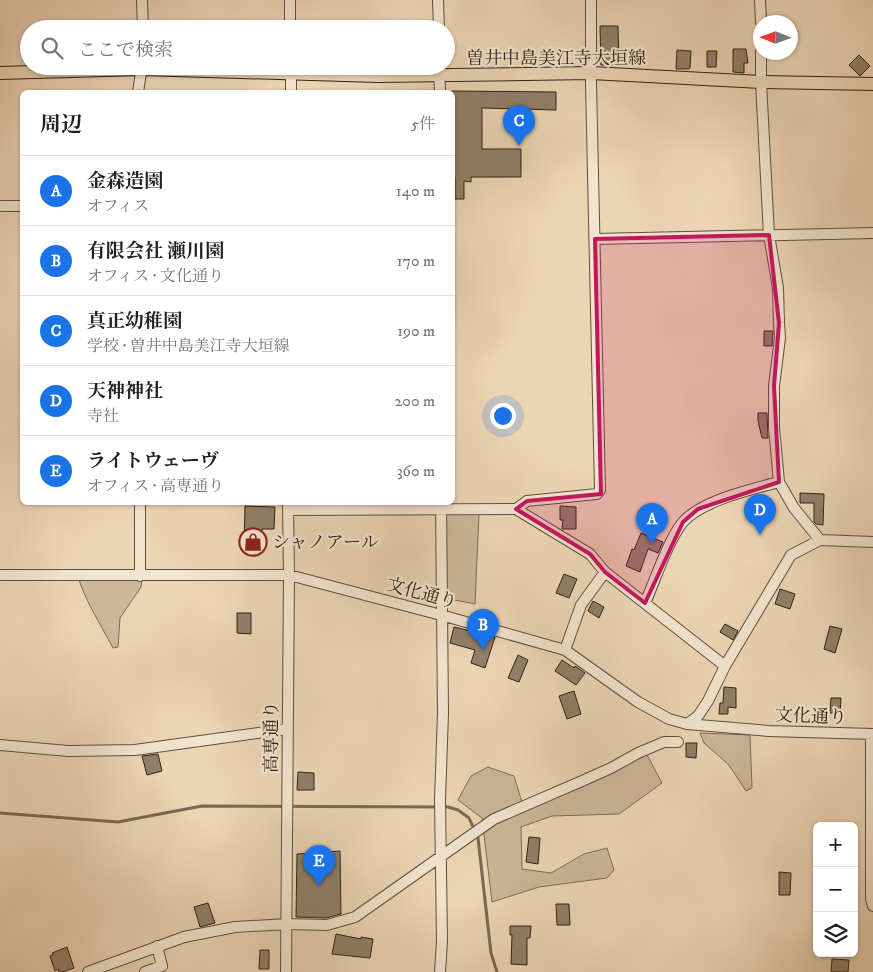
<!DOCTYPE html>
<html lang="ja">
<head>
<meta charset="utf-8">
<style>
	:root { --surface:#fff; --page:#f6f6f6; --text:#202124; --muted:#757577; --line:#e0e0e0; --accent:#1a73e8 }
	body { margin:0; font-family:"IM FELL DW Pica","Noto Serif JP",serif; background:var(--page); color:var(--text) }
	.controls { position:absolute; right:15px; bottom:15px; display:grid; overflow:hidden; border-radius:8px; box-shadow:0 1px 4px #0004 }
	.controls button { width:45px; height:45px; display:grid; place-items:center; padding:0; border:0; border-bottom:1px solid var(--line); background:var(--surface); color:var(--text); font:25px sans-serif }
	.compass { position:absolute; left:753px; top:15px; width:45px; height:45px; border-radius:50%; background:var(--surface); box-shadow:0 1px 4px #0004; rotate:271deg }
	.you { position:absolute; left:502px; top:415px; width:18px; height:18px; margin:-12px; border:4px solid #fff; border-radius:50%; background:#1a73e8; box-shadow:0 0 0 8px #1a73e833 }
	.badge { display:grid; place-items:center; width:32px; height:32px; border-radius:50%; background:var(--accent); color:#fff; font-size:16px; font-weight:700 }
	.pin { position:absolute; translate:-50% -41px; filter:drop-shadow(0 1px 2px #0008) }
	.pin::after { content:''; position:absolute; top:26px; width:18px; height:15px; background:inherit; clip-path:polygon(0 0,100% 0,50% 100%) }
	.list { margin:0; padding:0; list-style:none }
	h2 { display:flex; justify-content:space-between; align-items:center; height:65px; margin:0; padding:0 20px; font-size:21px }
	h2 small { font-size:16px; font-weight:400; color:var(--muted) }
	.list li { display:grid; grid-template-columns:32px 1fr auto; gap:15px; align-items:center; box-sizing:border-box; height:70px; padding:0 20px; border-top:1px solid var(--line) }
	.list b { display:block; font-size:19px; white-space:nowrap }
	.list p { margin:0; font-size:16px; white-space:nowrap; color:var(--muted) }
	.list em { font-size:16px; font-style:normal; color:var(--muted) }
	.icon { flex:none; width:28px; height:28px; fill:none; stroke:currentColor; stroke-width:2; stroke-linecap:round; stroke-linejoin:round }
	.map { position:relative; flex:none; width:873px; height:972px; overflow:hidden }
	.search { position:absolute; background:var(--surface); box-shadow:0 1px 4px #0004; left:20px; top:20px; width:435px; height:55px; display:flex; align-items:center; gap:12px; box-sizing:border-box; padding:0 18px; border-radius:28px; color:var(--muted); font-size:19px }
	.panel { position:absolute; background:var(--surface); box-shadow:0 1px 4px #0004; left:20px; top:90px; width:435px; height:415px; border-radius:8px }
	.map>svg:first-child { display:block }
	.green { fill:#ccb79a; stroke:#7c6c58 }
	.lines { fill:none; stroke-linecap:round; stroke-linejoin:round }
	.stream { stroke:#796955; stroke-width:3 }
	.building { fill:#907f69; stroke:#2d2217 }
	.minor-casing { stroke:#5d4f3e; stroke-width:12 }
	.major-casing { stroke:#2d2217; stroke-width:14 }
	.minor { stroke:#f3e4cf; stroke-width:10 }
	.major { stroke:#ecd5b5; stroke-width:12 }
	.marked { fill:#c2185b; fill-opacity:0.2; stroke:#c2185b; stroke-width:4; stroke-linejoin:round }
	.labels { text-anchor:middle; stroke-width:4.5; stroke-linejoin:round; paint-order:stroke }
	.street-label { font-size:18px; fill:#2d2217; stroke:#f3e4cf }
	.poi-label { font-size:18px; fill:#2d2217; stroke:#f3e4cf; text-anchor:start }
</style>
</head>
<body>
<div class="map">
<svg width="873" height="972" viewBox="0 0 873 972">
	<rect width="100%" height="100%" fill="#ecd5b5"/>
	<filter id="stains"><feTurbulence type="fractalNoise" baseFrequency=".004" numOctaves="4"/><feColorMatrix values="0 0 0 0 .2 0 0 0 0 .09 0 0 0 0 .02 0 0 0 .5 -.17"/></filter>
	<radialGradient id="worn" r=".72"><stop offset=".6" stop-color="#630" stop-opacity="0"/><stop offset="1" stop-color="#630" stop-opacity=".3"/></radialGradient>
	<!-- green -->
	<path class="green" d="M446,514H479L475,604L445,598Z
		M79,580H142L141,587L120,618L118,647L113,648C101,625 87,604 79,580Z
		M700,733L750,735L752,788L746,791L729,765L704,743Z
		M647,755L662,783L619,814L552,816L521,827L522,869L551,873L584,854L607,848L614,870L607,878L539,887L492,902L482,818L458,800L471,776L488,767L514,776L524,809Z"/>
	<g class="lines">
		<!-- stream -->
		<path class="stream" d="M0,813L118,822L202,806L448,807L458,810L469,818L478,838L491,953L497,972"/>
	</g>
	<!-- building -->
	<path class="building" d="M600,26H618L619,65H601Z
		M733,49H746L748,63H744V73L733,72Z
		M677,50L691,51L690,68L689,69H676Z
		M707,51H717L716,67H707Z
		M859,55L870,66L860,76L849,65Z
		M452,91L556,92V110L482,108V149H521V177H471V182L464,181V199H455V177H452Z
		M764,331H773L772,346H764Z
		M758,413H767L768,438H762L758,421Z
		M800,493L824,494L823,525L816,524L814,522V503H800Z
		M245,506L275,507L274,529H262V547H244Z
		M560,506L576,507V529H562L563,520H560Z
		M641,533L663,542L658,553L648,549L640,572L626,566L632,549L634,550Z
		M564,574L577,579L569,598L556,593Z
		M780,589L795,594L790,609L775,604Z
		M593,601L604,607L599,618L588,611Z
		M237,613H251V634L237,633Z
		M725,624L738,631L733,640L720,632Z
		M830,626L842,629L835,653L824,649Z
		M454,627L495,637L485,668L471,663L475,650L450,643Z
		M518,655L528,660L519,682L508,678Z
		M562,660L574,668L575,666L585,673L576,685L555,671Z
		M724,687L736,688V708L728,707V714H719L720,703H723Z
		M574,691L581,714L567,719L559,696Z
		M831,698H841L840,713H830Z
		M686,743H697L696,758L686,757Z
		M158,754L162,771L147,775L142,756Z
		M298,772L314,773V790H297Z
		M529,837L540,838L538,864L526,862Z
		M340,851L341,914L326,918L296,917L297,854Z
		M779,872L791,873L790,895H779Z
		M208,903L215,923L200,927L194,907Z
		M556,904H569L570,925H557Z
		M510,926H531L530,938H527V965L511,964L512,935H510Z
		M336,934L361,939V937L373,939L370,958L332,954Z
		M67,947L74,968L62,972H59L58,969L55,971L50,956L53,955L52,953Z
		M260,950H269V969H259Z
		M832,959L849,960L848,972H831Z"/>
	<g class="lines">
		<!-- minor casing -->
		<g class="minor-casing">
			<path id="minor" d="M142,0L143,29
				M290,0V29
				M438,0L439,29
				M760,0L761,22
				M761,52V82L769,235L778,288L779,323L780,338L774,386V427L779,482L794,508L820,540
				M439,66L440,92
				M138,92L142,66
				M291,92V66
				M0,206H22
				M595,239L873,233
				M516,509L527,501L597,494L600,490L591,84V0
				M288,510L516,509L590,554L605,572L725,666
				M0,575H289L441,615L565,650L638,702L669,719L687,724L769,731L873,734
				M140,576V502
				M645,603C655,581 668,540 683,522C701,501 752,489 779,482
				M565,650L581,605L605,572
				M687,724L698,716L708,701L725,666L791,555L820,540L873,542
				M871,734V899L873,906
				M0,745L68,751L135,750L287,729
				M88,972L184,937L235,927L287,924L327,925L355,917L494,819L582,781L611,768L638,753L664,742H678
				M145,972L162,966L157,946
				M286,972L289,575L288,502
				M440,972L442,941L440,800L443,713L441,502"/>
		</g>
		<!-- major casing -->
		<g class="major-casing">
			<path id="major" d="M0,73L141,69L378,76L591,73L761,82L873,84"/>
		</g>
		<!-- minor -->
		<use href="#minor" class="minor"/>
		<!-- major -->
		<use href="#major" class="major"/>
	</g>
	<!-- marked area -->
	<path class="marked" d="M769,235L779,323L774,386L779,482L698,509L683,522L645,603L605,572L590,554L516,509L527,501L601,494L595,239Z"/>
	<!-- icons -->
	<defs>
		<g id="shop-ring" transform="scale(1.4375)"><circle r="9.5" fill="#f3e4cf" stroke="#8f2418" stroke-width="1.5"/><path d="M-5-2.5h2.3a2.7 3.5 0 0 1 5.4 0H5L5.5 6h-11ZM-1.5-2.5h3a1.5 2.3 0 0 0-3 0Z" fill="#8f2418"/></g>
	</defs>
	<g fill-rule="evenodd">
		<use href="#shop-ring" x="253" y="542"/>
	</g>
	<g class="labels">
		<!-- street labels -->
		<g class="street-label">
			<text x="556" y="64">曽井中島美江寺大垣線</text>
			<text transform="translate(422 593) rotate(15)" y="6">文化通り</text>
			<text transform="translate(811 716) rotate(2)" y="6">文化通り</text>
			<text transform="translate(271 737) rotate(-90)" y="6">高専通り</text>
		</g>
		<!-- poi labels -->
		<g class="poi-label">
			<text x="272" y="548">シャノアール</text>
		</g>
	</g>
	<rect width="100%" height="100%" filter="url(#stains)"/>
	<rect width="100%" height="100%" fill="url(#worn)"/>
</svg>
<div class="controls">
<button>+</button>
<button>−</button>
<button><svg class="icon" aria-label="layers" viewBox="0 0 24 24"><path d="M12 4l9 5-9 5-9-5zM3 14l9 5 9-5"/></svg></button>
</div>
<svg class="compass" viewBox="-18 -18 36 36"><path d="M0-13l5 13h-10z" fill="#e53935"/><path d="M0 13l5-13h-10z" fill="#757577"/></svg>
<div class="you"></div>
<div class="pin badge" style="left:652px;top:544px">A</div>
<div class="pin badge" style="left:483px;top:650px">B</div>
<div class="pin badge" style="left:519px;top:146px">C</div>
<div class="pin badge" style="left:760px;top:535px">D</div>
<div class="pin badge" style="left:319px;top:886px">E</div>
<div class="search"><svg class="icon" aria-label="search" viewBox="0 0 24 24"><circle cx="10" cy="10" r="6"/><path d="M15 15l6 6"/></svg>ここで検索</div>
<section class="panel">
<h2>周辺<small>5件</small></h2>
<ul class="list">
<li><span class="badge">A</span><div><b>金森造園</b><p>オフィス</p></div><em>140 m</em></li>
<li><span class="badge">B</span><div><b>有限会社 瀬川園</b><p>オフィス · 文化通り</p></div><em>170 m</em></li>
<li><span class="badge">C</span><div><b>真正幼稚園</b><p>学校 · 曽井中島美江寺大垣線</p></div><em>190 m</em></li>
<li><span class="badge">D</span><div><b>天神神社</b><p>寺社</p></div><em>200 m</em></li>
<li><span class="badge">E</span><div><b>ライトウェーヴ</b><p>オフィス · 高専通り</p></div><em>360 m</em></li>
</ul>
</section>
</div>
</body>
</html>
